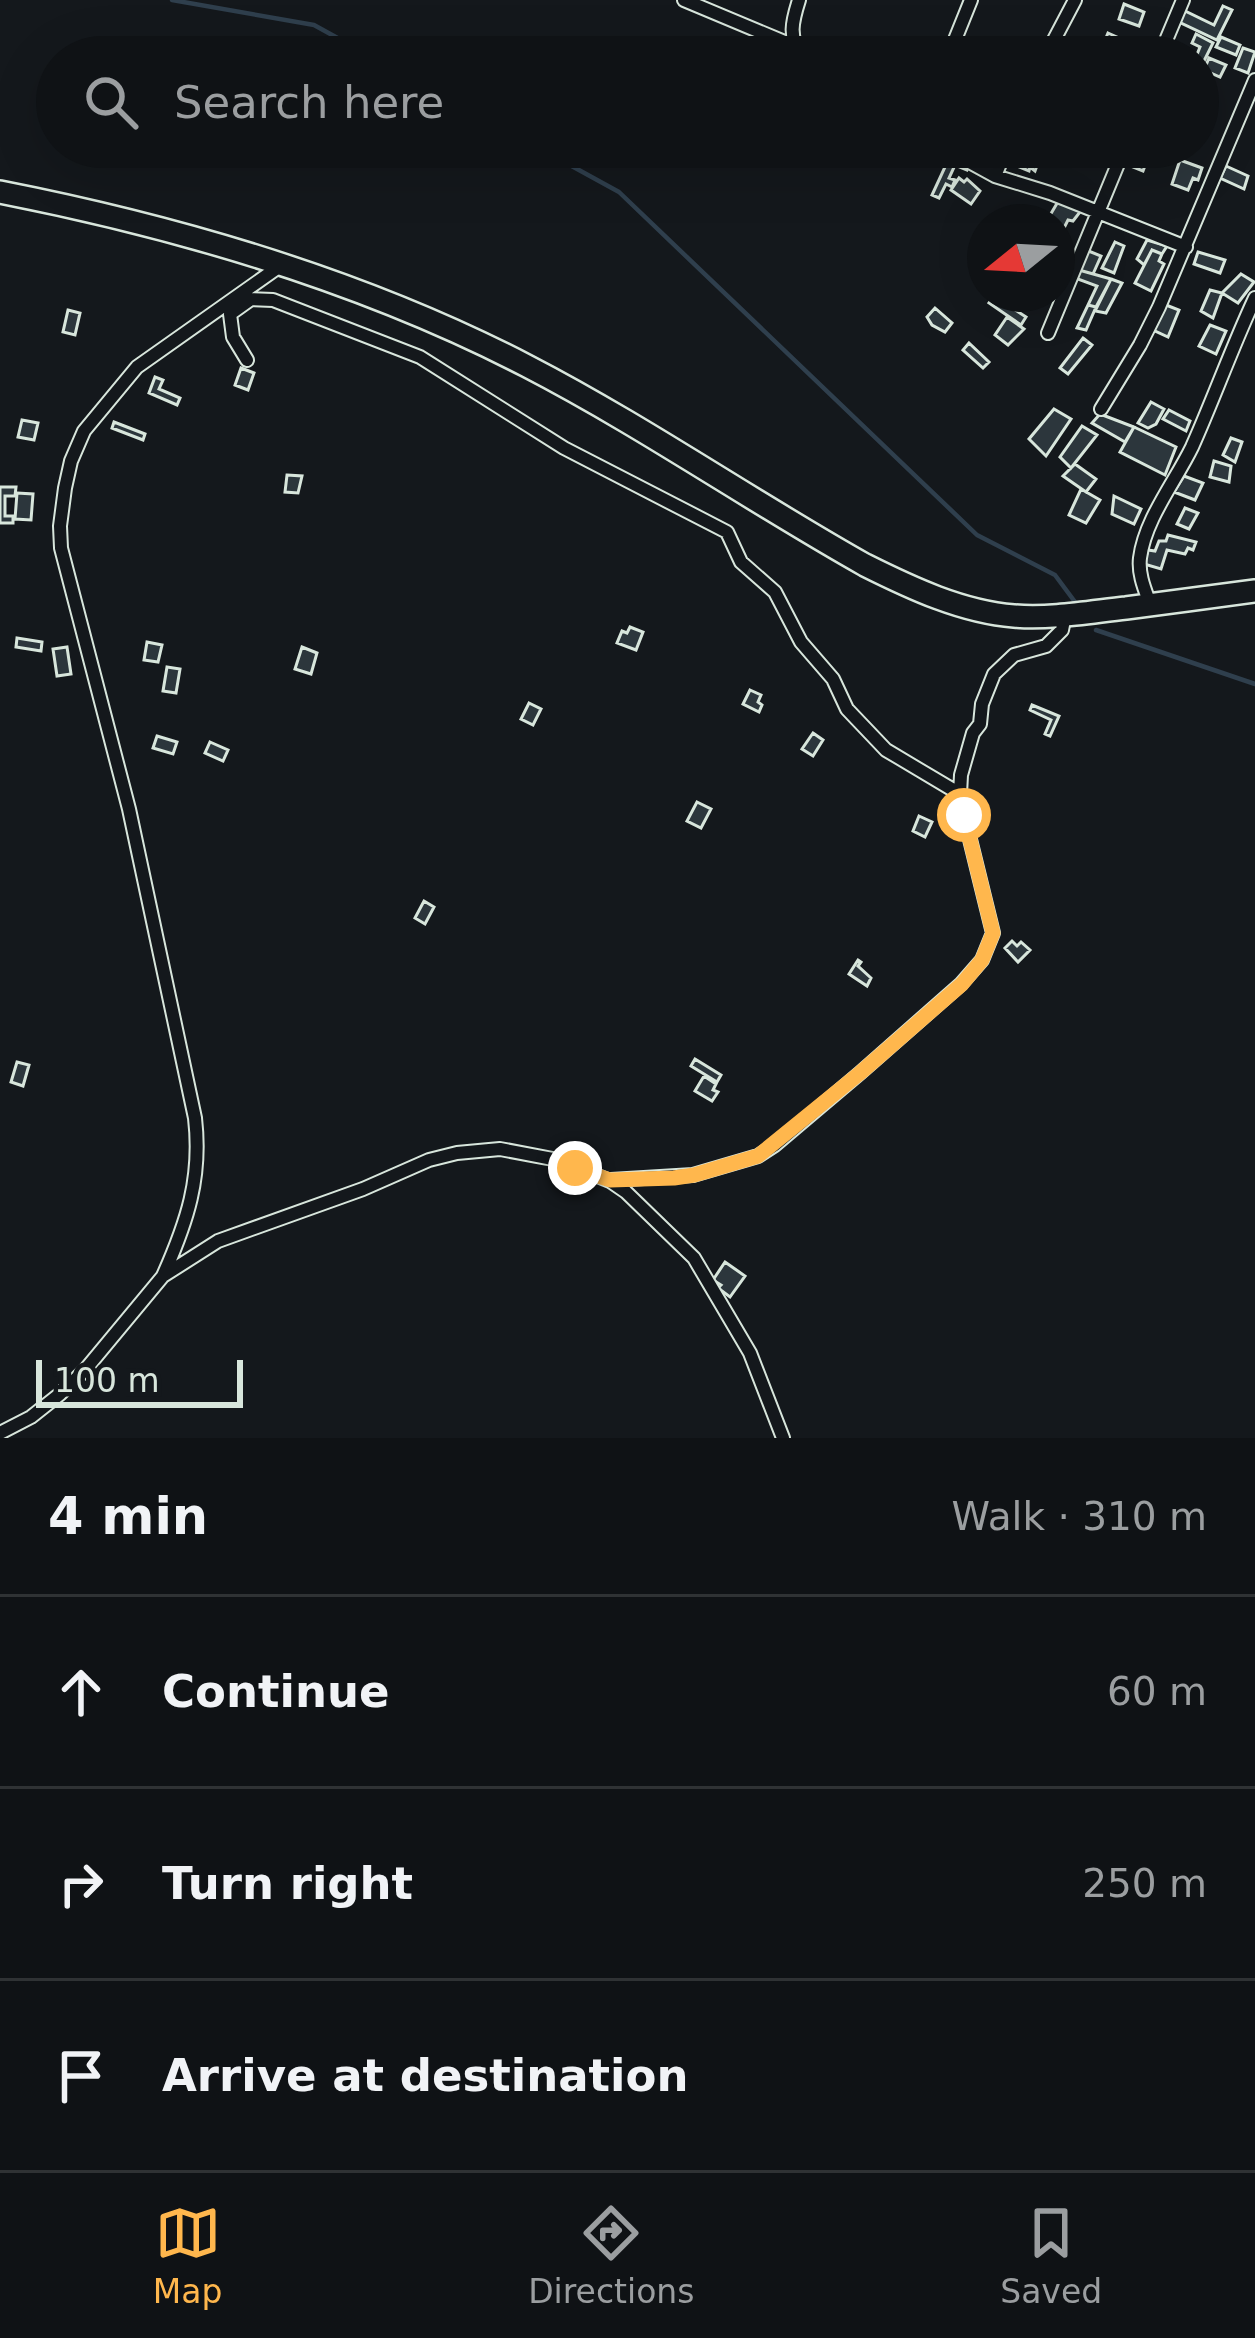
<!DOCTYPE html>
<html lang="en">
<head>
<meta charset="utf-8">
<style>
	:root { --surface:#0f1215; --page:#181b1e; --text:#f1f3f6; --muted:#9b9ea0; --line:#2f3234; --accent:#ffb74d }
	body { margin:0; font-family:"DejaVu Sans",sans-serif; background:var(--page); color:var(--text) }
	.compass { position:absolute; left:967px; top:204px; width:108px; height:108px; border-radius:50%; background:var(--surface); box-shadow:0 12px 48px #0002; rotate:252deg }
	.scale { position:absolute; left:36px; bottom:30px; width:207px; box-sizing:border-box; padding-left:12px; border:6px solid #d8e6dc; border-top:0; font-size:33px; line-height:42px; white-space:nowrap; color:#d8e6dc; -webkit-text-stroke:9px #14181c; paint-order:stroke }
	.stop { position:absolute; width:36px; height:36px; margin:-27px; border:9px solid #ffb74d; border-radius:50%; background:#fff }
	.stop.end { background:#ffb74d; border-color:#fff; box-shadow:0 3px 12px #0008 }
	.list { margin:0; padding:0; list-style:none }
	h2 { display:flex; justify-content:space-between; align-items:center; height:156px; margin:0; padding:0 48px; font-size:51px }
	h2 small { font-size:39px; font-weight:400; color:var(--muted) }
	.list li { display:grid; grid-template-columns:78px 1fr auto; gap:36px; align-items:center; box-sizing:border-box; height:192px; padding:0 48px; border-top:3px solid var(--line) }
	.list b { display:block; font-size:45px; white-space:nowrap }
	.list em { font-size:39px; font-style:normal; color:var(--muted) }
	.icon { flex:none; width:66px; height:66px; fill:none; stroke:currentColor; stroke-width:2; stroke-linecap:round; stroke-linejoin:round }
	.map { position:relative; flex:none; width:1255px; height:1438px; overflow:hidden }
	.search { position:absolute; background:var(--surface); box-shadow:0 12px 48px #0002; left:36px; right:36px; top:36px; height:132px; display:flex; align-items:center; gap:30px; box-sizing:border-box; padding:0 42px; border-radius:66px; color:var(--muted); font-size:45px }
	.sheet { height:732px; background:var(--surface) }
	nav { display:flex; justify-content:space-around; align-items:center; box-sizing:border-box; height:168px; border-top:3px solid var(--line); background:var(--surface); font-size:33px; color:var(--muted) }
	nav a { display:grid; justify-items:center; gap:6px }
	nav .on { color:var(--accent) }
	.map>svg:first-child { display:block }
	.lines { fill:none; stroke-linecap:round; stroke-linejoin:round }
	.stream { stroke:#2f3f4d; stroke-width:4.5 }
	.building { fill:#2c363c; stroke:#d8e6dc; stroke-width:3 }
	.street-casing { stroke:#d8e6dc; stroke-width:16 }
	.primary-casing { stroke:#d8e6dc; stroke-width:26 }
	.street { stroke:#14181c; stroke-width:12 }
	.primary { stroke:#14181c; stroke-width:21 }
	.route { stroke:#ffb74d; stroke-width:15 }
</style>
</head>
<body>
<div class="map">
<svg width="1255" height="1438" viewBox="0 0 1255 1438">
	<rect width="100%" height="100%" fill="#14181c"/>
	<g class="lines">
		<!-- stream -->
		<path class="stream" d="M172,0L314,25L372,57
			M537,147L619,192L977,535L1055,575L1078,606
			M1096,630L1255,684"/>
	</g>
	<!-- building -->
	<path class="building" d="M1124,4L1144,12L1139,26L1119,19Z
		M1223,6L1232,10L1217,40L1179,22L1185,11L1214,25Z
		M1108,33L1119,38L1112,53L1121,57H1098Z
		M1196,34L1213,43L1198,73V57H1196L1200,47L1192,43Z
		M1221,37L1240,45L1236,55L1216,47Z
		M1243,48L1255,52L1248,73L1235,68Z
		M1209,58L1226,65L1220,77L1204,70Z
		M1137,147H1152L1143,171L1128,165Z
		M1024,153L1039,160L1035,171L1030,167L1029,171L1017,166L1015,162L1017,156L1022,158Z
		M951,154L970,163L967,170L955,165L949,178L955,180L952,187L946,184L939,198L932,195Z
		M1180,160L1202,168L1198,180L1193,178L1188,190L1172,184Z
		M1226,166L1248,176L1244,189L1220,178Z
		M959,178L964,182L967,179L980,191L971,204L951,190Z
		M1059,200L1080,212L1073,221L1068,220L1061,234L1057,232V222H1046Z
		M1147,240L1167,246L1162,254L1152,250L1144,265L1137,259Z
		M1115,242L1124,246L1114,273L1102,268Z
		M1086,250L1101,256L1093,274L1079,270Z
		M1152,250L1162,254L1159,261L1164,264L1151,291L1135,283Z
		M1198,252L1225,260L1220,273L1194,264Z
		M1079,270L1111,279L1096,307L1088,305L1097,286L1075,278Z
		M1241,274L1254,282L1238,303L1222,293Z
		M1111,279L1122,283L1106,313L1095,311Z
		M1210,290L1222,293L1213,318L1201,311Z
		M994,296L1026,317L1021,325L989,303Z
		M1088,305L1096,307L1086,330L1077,328Z
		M1166,305L1179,310L1168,337L1153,330Z
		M935,308L952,323L945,332L932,325L927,317Z
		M68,310L80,313L75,335L63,332Z
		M1007,317L1024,329L1008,345L995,335Z
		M1210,325L1226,331L1216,354L1199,346Z
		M1083,338L1092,345L1068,374L1060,368Z
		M969,343L989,362L983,368L963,350Z
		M241,368L254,373L248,390L235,385Z
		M155,377L163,380L159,389L180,398L177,405L149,393Z
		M1151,402L1164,409L1156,424L1148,428L1138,423Z
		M1054,409L1071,419L1046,456L1029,439Z
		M1169,410L1190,421L1186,431L1163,419Z
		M1100,414L1134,427L1125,442L1092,423Z
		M22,420L38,423L34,440L18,437Z
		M114,422L145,434L143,440L112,428Z
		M1082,426L1097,435L1071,468L1060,457Z
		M1134,427L1176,447L1165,475L1120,452Z
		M1231,438L1242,442L1235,462L1223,455Z
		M1214,461L1231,466L1229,482L1210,477Z
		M1075,464L1096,479L1086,492L1063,476Z
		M287,475L302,476L298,493L285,492Z
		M1184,476L1203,483L1195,500L1174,492Z
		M0,487H16L15,496H5V516H13V523H0Z
		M1081,489L1100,500L1086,523L1069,515Z
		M17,493L33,494L31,520L15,519Z
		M1114,496L1141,509L1134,524L1112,514Z
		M1185,508L1198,513L1189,529L1177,524Z
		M1168,535L1196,542L1193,550L1188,548L1185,554L1167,550L1161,569L1144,564L1148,550L1155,551L1159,541H1166Z
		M630,627L643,632L636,650L617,643L622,631L627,633Z
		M17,638L42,642L41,651L16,647Z
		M147,642L162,645L158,662L144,660Z
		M67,647L71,674L57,676L53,649Z
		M302,647L317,653L311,674L295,669Z
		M167,667L180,669L176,693L163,691Z
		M750,690L761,695L758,702L762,705L759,712L743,704Z
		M529,703L541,709L533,725L521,719Z
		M1032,705L1059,716L1050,736L1045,734L1051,720L1030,710Z
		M813,733L823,740L813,756L802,749Z
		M157,736L177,742L173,754L153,748Z
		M210,742L228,750L223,761L205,753Z
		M697,802L711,809L701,828L687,821Z
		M919,816L932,822L925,837L913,831Z
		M424,901L434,907L425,924L415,918Z
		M1012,941L1017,946L1021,942L1030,950L1018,962L1005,948Z
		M858,960L861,962L858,966L871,978L867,986L849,974Z
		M695,1059L721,1075L717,1082L691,1066Z
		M17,1062L29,1065L23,1086L11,1082Z
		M704,1076L716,1084L713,1090L718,1092L712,1101L695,1091Z
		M725,1262L745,1276L730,1297L718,1288L721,1285L713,1280Z"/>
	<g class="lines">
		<!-- street casing -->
		<g class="street-casing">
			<path id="street" d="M684,0L794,46
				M799,0C792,22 788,37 802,57
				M948,57L971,0
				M1045,57L1075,0
				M1159,57L1183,0
				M942,147L995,176L1050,193L1186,247
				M995,176L1007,147
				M1048,333L1125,147
				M247,360L233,337L230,314L251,299L273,300L420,357L564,448L727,532L741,562L775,592L801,642L833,679L847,709L886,750L960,794
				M1101,409L1140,345L1159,307L1255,80
				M1150,604C1145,590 1138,574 1140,558C1145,519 1175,482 1192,447C1214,398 1232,347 1255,298
				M611,1180L693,1175L758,1156L775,1145L860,1073L961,984L982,960L993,933L964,815L960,794L961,775L973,733L980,724L982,704L994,674L1014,655L1046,646L1062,630L1065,615
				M163,1276C187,1222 202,1178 195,1118L129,809L61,548L60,526L65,488L71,461L84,431L137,367L280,266
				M0,1433L31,1417L60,1394L85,1370L163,1276L218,1241L363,1189L429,1160L457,1153L500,1149L558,1160L610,1181L626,1192L694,1258L750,1353L783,1438"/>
		</g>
		<!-- primary casing -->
		<g class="primary-casing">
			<path id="primary" d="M0,192C178,227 365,282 527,366C643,426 751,501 865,565C911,588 962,612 1014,616C1051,619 1089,612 1126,608C1169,602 1212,597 1255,591"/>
		</g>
		<!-- street -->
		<use href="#street" class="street"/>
		<!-- primary -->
		<use href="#primary" class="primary"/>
	</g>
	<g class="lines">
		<!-- route -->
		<path class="route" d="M575,1168L610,1180L674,1178L694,1175L758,1156L860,1073L962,984L982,960L993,933L964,815"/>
	</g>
</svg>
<svg class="compass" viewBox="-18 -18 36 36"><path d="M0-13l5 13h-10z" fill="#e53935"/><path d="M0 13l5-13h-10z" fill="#9b9ea0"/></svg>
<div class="scale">100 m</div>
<div class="stop" style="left:964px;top:815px"></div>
<div class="stop end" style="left:575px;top:1168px"></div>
<div class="search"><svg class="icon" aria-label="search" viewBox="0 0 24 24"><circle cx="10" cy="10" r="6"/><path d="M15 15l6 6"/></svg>Search here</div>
</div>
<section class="sheet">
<h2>4 min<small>Walk · 310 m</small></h2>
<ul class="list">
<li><svg class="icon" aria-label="ahead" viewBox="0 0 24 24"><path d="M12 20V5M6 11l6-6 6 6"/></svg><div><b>Continue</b></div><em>60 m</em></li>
<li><svg class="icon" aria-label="right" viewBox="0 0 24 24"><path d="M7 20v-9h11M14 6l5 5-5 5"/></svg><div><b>Turn right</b></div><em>250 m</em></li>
<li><svg class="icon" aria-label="arrive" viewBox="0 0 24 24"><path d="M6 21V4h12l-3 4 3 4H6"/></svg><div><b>Arrive at destination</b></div></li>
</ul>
</section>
<nav>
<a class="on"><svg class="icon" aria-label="map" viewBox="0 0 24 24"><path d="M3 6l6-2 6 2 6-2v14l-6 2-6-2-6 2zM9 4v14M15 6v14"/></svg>Map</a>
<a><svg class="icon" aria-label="directions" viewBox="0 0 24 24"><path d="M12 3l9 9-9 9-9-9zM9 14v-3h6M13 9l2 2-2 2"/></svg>Directions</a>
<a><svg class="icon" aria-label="saved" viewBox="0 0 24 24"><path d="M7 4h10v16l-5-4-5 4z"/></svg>Saved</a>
</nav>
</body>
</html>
